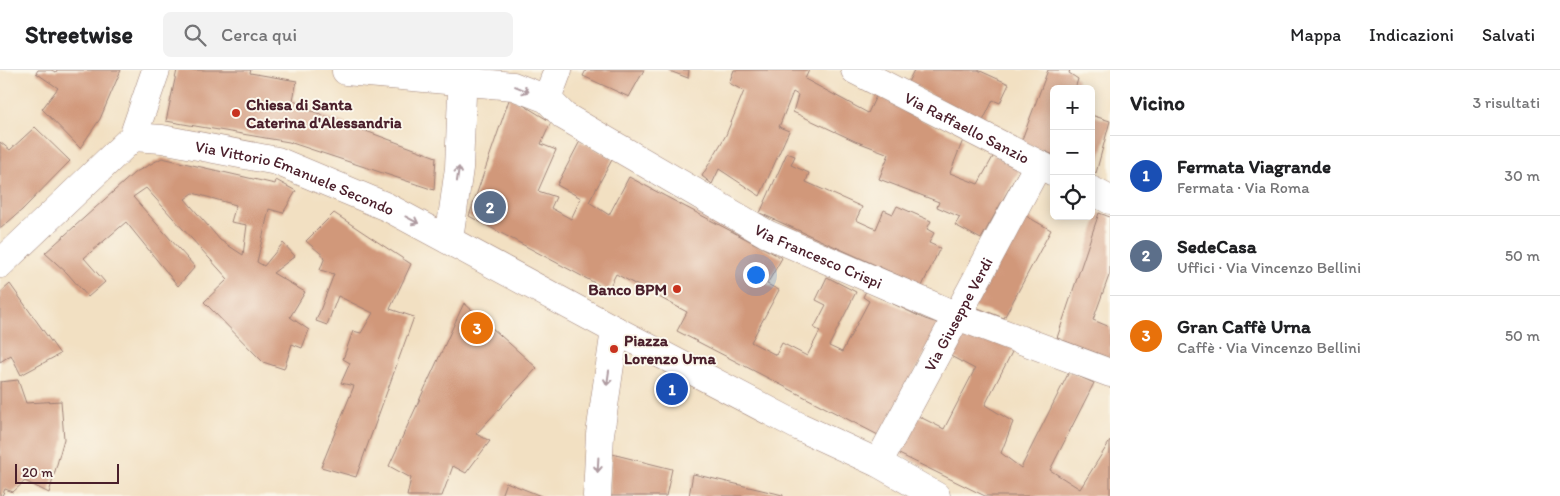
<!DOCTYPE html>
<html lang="it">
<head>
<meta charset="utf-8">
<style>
	:root { --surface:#fff; --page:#f2f2f2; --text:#202124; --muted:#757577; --line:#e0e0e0; --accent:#2563eb }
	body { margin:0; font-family:Itim,sans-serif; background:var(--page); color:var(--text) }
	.controls { position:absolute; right:15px; top:15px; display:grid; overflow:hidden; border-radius:8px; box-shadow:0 2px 12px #0003 }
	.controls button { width:45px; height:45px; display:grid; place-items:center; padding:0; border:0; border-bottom:1px solid var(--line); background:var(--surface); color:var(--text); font:25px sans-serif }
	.scale { position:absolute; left:15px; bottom:12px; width:104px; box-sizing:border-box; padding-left:5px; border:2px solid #4a1f2b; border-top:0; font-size:14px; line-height:18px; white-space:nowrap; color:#4a1f2b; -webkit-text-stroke:4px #fbf7ec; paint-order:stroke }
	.you { position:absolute; left:755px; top:204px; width:18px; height:18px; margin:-12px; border:4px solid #fff; border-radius:50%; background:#1a73e8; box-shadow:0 0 0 8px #1a73e833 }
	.badge { display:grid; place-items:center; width:32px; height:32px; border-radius:50%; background:var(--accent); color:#fff; font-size:16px; font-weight:700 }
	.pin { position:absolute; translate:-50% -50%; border:2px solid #fff; box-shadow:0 1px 5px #0006 }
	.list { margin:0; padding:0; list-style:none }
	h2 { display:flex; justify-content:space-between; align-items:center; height:65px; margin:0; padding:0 20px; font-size:21px }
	h2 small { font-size:16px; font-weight:400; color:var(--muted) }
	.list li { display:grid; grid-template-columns:32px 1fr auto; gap:15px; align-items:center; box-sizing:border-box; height:80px; padding:0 20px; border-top:1px solid var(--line) }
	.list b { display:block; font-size:19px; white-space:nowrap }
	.list p { margin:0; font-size:16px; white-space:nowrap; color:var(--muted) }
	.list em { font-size:16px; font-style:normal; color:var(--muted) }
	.icon { flex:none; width:28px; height:28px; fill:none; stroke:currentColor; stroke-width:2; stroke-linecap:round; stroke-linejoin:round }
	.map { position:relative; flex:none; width:1110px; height:426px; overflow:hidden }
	header { display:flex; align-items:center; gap:30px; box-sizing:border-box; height:70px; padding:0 25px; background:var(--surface); border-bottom:1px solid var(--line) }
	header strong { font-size:24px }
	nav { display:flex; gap:28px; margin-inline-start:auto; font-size:18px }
	.search { width:350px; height:45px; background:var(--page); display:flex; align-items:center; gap:12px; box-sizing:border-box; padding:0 18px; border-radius:8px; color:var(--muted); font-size:19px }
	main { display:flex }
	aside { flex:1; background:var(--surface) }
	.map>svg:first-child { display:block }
	.building { fill:#d1987a; fill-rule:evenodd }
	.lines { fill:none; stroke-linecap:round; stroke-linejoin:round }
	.minor-casing { stroke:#9e8076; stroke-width:29 }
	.major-casing { stroke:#9e8076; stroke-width:29 }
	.minor { stroke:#fff; stroke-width:28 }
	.major { stroke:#fff; stroke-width:28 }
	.oneway { stroke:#ae9aa0 }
	.poi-dot { fill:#c8321e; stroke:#fbf7ec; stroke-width:2 }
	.labels { text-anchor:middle; stroke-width:4; stroke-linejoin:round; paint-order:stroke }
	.poi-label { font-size:16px; font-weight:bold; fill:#4a1f2b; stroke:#fbf7ec; text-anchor:start }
	.street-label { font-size:16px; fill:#4a1f2b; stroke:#fbf7ec }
</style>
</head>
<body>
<header>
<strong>Streetwise</strong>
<div class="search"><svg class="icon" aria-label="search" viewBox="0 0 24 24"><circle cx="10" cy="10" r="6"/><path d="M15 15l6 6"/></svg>Cerca qui</div>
<nav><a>Mappa</a><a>Indicazioni</a><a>Salvati</a></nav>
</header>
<main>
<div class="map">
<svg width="1110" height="426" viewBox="0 0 1110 426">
	<rect width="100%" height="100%" fill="#fbf7ec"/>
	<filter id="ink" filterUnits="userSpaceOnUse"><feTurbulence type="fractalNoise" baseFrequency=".02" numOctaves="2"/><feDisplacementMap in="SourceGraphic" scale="10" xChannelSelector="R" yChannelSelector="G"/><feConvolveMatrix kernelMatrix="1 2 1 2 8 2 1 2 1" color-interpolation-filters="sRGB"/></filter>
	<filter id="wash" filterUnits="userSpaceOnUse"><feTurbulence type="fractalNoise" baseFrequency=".0096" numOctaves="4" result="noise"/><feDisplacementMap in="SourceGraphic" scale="20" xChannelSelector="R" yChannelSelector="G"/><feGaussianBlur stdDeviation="1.12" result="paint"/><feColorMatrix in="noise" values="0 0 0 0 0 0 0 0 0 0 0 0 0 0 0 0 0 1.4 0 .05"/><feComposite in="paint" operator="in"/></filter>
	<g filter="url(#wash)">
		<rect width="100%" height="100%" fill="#f2e0c2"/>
		<g id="blocks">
			<!-- building -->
			<path class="building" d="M38,0H51L56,2L57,0H121L100,49L80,78L42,39L58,18L36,3Z
				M177,0H251L250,3L297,11L293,30L304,38L436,87L434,120L289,72L166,51Z
				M586,0H644L629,27L583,6Z
				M667,0H689L688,8Z
				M734,0H809L805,9L868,43L877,24L906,42L963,70L950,103L978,114L994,85L1020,99L981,169L955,155L960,147L937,137L939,132L879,109L889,84L855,71L793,42L798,25L793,22L779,57L789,61L760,126L719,99L712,114L702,106L726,65L744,21L729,13Z
				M914,0H978L1009,14L1000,33L993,30L982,53L908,12Z
				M1048,0H1070L1069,3L1078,9L1075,19H1054V85L1021,72Z
				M510,27L551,52L541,74L556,80L538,121L556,127L551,138L571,149L581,128L557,115L580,71L613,88L589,132L609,145L629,107L782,188L767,214L779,220L751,272L776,285L782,273L807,286L820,261L814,258L826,235L816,230L827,207L856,222L829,276L842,282L869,231L863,227L866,221L925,249L941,254L880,366L677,261L687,242L616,204L608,220L469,146Z
				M1091,45L1110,51L1096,103L1091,101Z
				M35,57L70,91L22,140L0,159V72L10,80Z
				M787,83L795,86L791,95L809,103L806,112L862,137L856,150L876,159L884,140L893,144L897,136L931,151L927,159L934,163L929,173L940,178L922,216L760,143Z
				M162,88L275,114L276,110L296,121L283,143L269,139L257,192L264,196L283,173L295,186L273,203L305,222L290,247L309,260L302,278L292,274L284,299L263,292L204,232L228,209L146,118L133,127L195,197L178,216L126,152L84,188L105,212L88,227L67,203L45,183L134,103ZM193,123L236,135L231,152L247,155L243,185L220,170L185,129Z
				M334,143L411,194L390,239L414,247L356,407L321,397L354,316L341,313L350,293L343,289L353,261L361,263L373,243L338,226L327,255L316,251L334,204L320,200L325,187L306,171Z
				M1099,143L1110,147V203L1093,250L1110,257V288L1057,268Z
				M1026,146L1051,160L1004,248L973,236Z
				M10,214L60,284L21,305L11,285L0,292V223Z
				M464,233L537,298L476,364L490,371L466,403L453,396L442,426H407L411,408L389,396Z
				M957,261L1014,278L985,335L1013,352L1001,383L1021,398L1069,302L1094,313L1050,400L1080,419L1110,371V426H985L895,382L914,344L944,359L975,299L945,283Z
				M18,310L26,333L61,331L64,369L49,423L25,411L13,422L5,419L2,426H0V312Z
				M612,384L672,399L666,426H609Z
				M693,404L783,425V426H689Z
				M506,412L541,426H501Z"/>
		</g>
	</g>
	<g filter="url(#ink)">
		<use href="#blocks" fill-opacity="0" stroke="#9e8076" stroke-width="1"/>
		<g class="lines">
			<!-- minor casing -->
			<g class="minor-casing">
				<g id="minor">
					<path id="s1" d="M855,0L1054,102"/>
					<path id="s2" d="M346,1L513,16L547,29L564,46L767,164L957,246L1110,303"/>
					<path d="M547,29L558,0"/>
					<path id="s3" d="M133,67L162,69L277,91L387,137L615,260L800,357L878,393L936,426"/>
					<path d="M1091,120L1110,130"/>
					<path d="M449,170L459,98L463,0"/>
					<path id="s4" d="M878,393L1038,95"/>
					<path d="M597,426L600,364L615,260"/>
				</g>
			</g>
			<!-- major casing -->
			<g class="major-casing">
				<path id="major" d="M0,194L133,67L156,0"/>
			</g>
			<!-- minor -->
			<use href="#minor" class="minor"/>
			<!-- major -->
			<use href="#major" class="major"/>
		</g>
		<!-- one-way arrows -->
		<defs><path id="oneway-shaft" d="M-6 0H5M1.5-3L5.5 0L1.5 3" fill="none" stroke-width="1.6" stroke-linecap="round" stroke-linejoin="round" transform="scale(1.25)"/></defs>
		<g class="oneway">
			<use href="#oneway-shaft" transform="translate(522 19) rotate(22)"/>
			<use href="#oneway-shaft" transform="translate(458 104) rotate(-82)"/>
			<use href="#oneway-shaft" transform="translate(412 150) rotate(28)"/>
			<use href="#oneway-shaft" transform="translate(608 308) rotate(98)"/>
			<use href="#oneway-shaft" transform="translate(598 395) rotate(93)"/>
		</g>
	</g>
	<!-- markers -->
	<g class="poi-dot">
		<circle cx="236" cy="43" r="5"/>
		<circle cx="677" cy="219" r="5"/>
		<circle cx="614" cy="279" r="5"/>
	</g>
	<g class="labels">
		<!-- poi labels -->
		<g class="poi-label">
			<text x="246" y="40">Chiesa di Santa<tspan x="246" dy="18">Caterina d'Alessandria</tspan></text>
			<text x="667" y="225" text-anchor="end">Banco BPM</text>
			<text x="624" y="276">Piazza<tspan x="624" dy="18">Lorenzo Urna</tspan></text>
		</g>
		<!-- street labels -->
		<g class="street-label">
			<text dy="6" stroke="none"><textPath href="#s1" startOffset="126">Via Raffaello Sanzio</textPath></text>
			<text dy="6" stroke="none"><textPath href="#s3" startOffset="168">Via Vittorio Emanuele Secondo</textPath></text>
			<text dy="6" stroke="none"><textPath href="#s2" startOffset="519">Via Francesco Crispi</textPath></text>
			<text dy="6" stroke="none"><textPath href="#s4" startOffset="169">Via Giuseppe Verdi</textPath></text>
		</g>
	</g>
</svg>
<div class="controls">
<button>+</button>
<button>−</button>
<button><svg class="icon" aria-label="locate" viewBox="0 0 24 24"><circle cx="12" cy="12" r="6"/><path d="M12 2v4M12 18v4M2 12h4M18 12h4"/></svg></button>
</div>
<div class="scale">20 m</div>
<div class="you"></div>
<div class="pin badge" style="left:672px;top:319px;background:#1a4fb4">1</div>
<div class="pin badge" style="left:490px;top:137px;background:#5c6f8a">2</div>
<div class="pin badge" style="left:477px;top:258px;background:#e8710a">3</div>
</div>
<aside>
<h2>Vicino<small>3 risultati</small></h2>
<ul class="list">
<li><span class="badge" style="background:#1a4fb4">1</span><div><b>Fermata Viagrande</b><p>Fermata · Via Roma</p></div><em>30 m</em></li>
<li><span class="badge" style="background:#5c6f8a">2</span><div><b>SedeCasa</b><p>Uffici · Via Vincenzo Bellini</p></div><em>50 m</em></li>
<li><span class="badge" style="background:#e8710a">3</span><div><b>Gran Caffè Urna</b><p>Caffè · Via Vincenzo Bellini</p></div><em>50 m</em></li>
</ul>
</aside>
</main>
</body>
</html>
